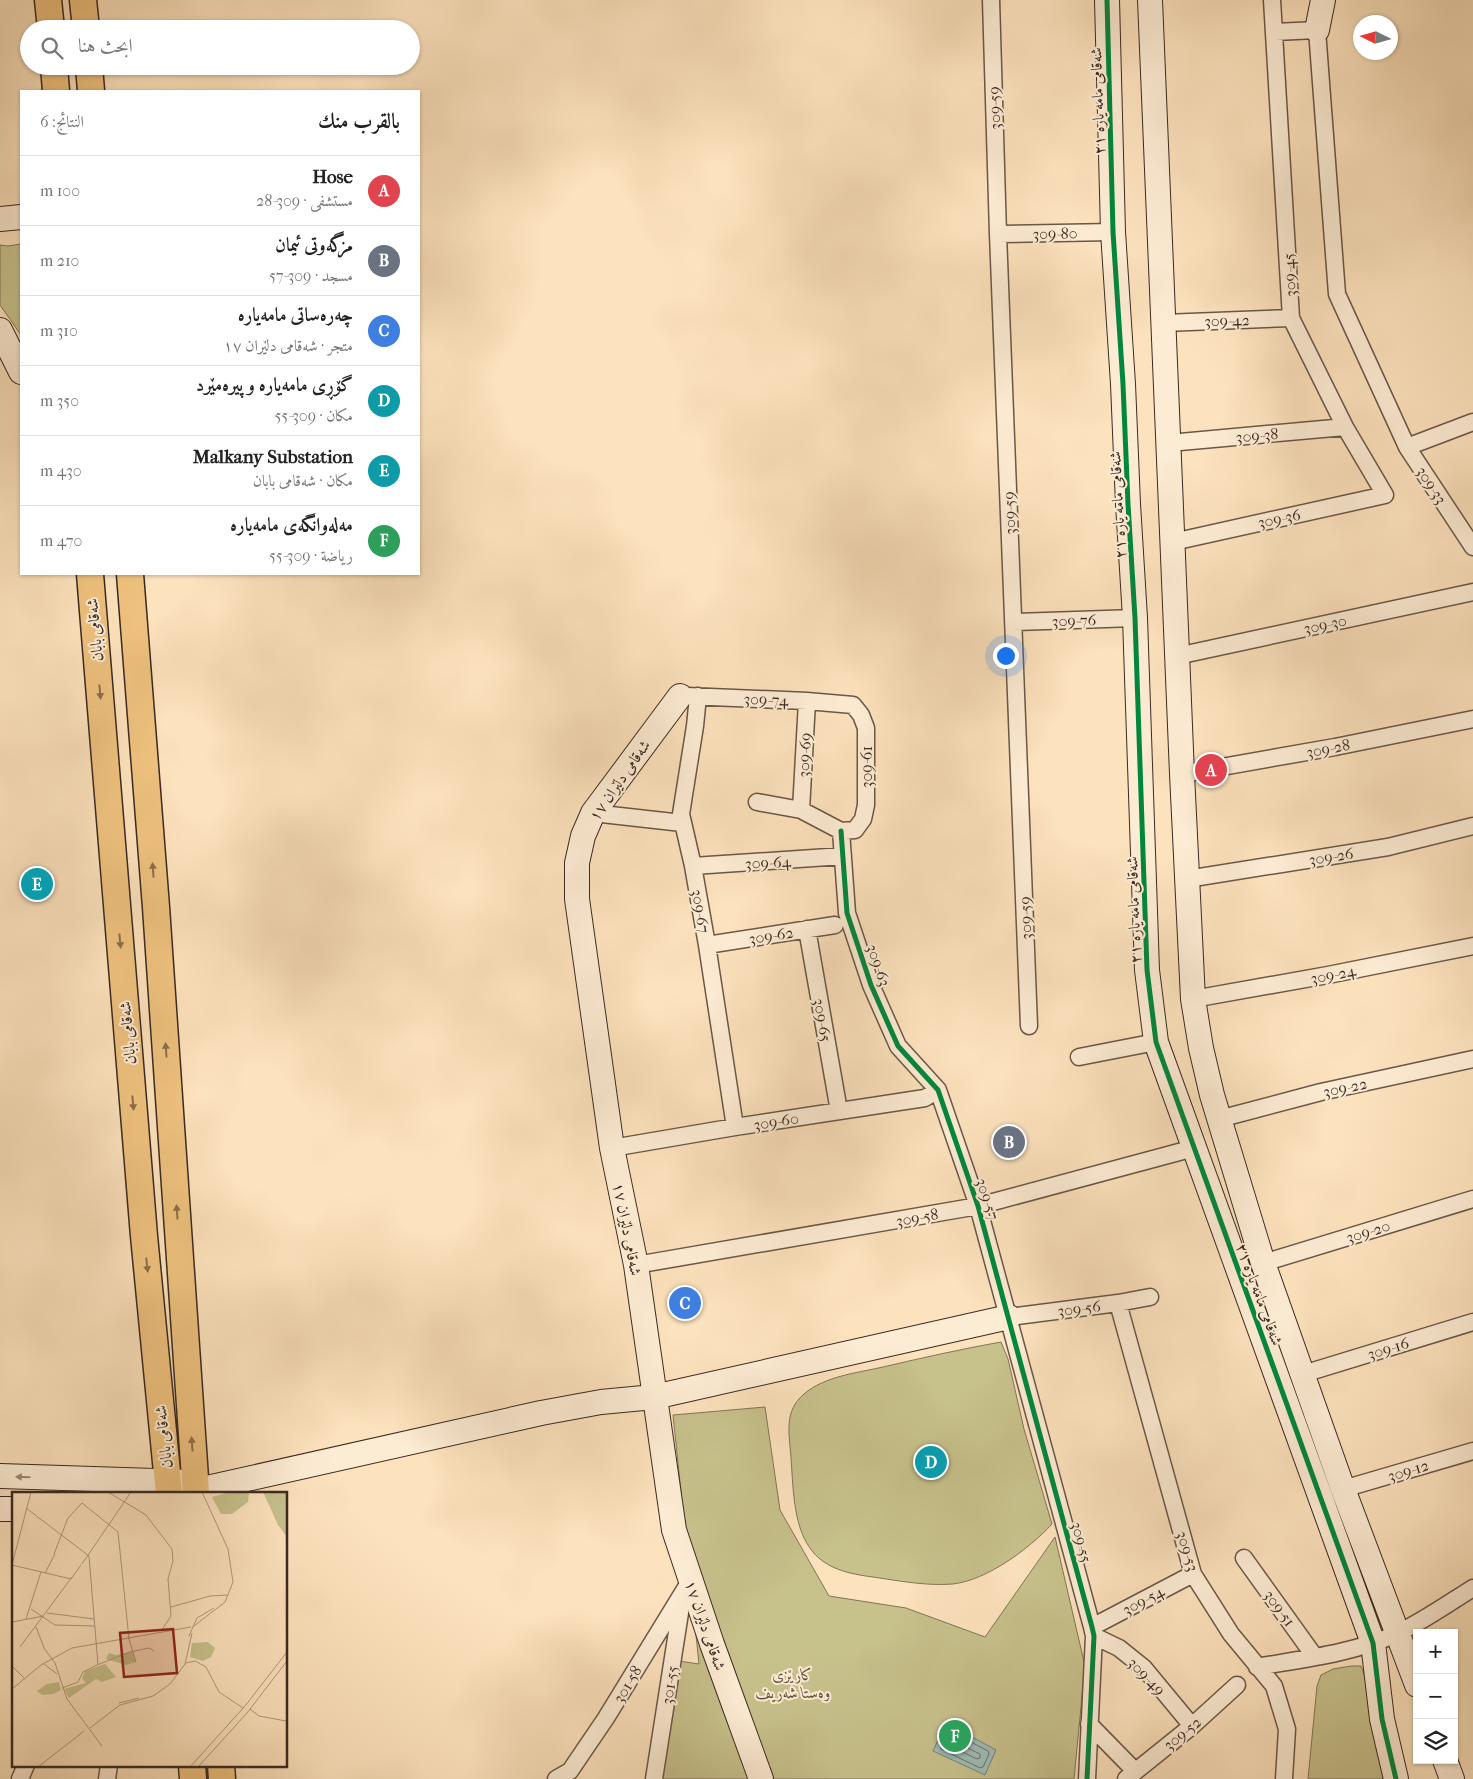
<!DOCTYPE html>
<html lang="ar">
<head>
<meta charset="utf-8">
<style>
	:root { --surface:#fff; --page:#f2f2f2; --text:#222; --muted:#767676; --line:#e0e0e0; --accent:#8f2418 }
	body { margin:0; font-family:"IM FELL French Canon",Amiri,serif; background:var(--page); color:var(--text); direction:rtl }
	.controls { position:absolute; right:15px; bottom:15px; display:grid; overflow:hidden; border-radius:0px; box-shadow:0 1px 4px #0004 }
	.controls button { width:45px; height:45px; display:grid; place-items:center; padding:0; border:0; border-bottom:1px solid var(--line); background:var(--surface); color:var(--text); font:25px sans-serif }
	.compass { position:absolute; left:1353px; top:15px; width:45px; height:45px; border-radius:50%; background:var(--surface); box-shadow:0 1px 4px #0004; rotate:275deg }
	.you { position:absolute; left:1005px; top:655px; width:18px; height:18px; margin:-12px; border:4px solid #fff; border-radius:50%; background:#1a73e8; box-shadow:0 0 0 8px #1a73e833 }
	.badge { display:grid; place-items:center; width:32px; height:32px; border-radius:50%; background:var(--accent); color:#fff; font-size:16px; font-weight:700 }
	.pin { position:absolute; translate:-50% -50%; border:2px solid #fff; box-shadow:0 1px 5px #0006 }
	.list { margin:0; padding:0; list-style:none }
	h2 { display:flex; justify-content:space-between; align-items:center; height:65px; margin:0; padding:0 20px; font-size:21px }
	h2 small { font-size:16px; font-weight:400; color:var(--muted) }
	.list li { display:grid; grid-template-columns:32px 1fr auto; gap:15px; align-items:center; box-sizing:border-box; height:70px; padding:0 20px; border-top:1px solid var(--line) }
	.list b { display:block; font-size:19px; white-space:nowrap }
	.list p { margin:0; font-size:16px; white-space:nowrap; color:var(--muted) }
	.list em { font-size:16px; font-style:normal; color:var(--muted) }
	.icon { flex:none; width:28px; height:28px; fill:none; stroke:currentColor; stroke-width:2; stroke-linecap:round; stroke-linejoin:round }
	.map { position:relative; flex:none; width:1473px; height:1779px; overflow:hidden; direction:ltr }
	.search { position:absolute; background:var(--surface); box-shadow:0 1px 4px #0004; left:20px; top:20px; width:400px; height:55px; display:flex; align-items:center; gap:12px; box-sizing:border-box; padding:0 18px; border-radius:28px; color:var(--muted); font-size:19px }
	.panel { position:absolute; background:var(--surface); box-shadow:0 1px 4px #0004; left:20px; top:90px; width:400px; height:485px; border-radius:0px; direction:rtl }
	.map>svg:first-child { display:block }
	.green { fill:#c7c18c; stroke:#817556 }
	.water { fill:#a0bdb6; stroke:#78827a }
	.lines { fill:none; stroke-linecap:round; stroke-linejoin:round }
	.shore { stroke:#6e736b; stroke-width:1 }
	.street-casing { stroke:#6b5747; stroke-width:19 }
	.secondary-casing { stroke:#3b2920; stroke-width:26 }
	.primary-casing { stroke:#3b2920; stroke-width:29 }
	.street { stroke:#fdecd4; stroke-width:16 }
	.secondary { stroke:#fdecd4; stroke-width:24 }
	.primary { stroke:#eec17e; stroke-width:26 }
	.cycleway-casing { stroke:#fdecd4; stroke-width:8 }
	.cycleway { stroke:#00873e; stroke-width:5 }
	.oneway { fill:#8c6d4a }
	.oneway2 { fill:#9c8a7a }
	.labels { text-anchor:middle; stroke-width:4; stroke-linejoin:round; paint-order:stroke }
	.street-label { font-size:16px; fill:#3b2920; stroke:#fdecd4 }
	.park-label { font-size:16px; font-style:italic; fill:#5e4f3b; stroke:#fdecd4 }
	.inset-road { fill:none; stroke:#af987e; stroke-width:1 }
	.view { fill:#8f2418; fill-opacity:0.15; stroke:#8f2418; stroke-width:2.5 }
	.inset-edge { fill:none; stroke:#3b2920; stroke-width:2.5 }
</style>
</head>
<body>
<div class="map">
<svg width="1473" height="1779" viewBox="0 0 1473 1779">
	<rect width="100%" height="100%" fill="#fce2bd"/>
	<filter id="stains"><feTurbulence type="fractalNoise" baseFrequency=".004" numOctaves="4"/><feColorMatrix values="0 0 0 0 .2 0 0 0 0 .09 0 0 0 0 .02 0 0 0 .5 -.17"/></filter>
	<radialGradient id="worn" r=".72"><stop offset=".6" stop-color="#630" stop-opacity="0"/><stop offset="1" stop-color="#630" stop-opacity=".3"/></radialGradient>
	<!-- green -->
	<path class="green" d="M21,244V335L0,305V245L8,246Z
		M1001,1342L1008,1359L1024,1429L1052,1524C1029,1549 987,1580 953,1584C926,1586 900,1581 873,1577C850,1574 824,1569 810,1548C793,1525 793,1485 791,1457C789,1432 784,1411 804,1394C825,1376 857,1373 883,1367C922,1358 961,1349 1001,1342Z
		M765,1407L780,1510L829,1596L906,1608L985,1637L1055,1537L1085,1666L1074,1779H660L679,1661L699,1664L673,1415Z
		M1351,1666H1361L1366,1680L1389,1779H1308L1317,1686L1321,1675L1333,1669Z"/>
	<!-- water -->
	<path class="water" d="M946,1723L996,1750L985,1775L933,1751Z"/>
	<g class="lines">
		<!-- shore -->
		<path class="shore" d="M950,1731L988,1751L989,1754L983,1767L980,1768L941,1749C940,1744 945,1733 950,1731Z
			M951,1740L980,1754V1758L977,1759L950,1746L949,1744Z"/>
		<!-- street casing -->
		<g class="street-casing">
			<path id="street" d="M991,0L998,234L1029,1026
				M1275,32L1317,30L1337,294L1407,447L1473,547
				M998,234L1113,232
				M1164,323L1291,318
				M1169,443L1345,427
				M1407,447L1473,422
				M1173,542L1385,495L1345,427L1291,318L1272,0
				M1013,622L1135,618
				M1177,656L1473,592
				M687,696L807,701L853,705L861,715L866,728V805L863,819L855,830L841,831L801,810L757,802
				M698,696L695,726L681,814L693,866L707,945L735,1127
				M1182,774L1335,747L1473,719
				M801,810L807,701
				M593,813L682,823
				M841,831L847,913L871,985L898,1046L938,1090L978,1206L1092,1627L1094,1636L1087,1779
				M693,866L843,856
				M1187,879L1388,847L1473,826
				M807,929L839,1111
				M707,945L835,925
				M1193,999L1328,975L1473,946
				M1079,1057L1156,1042
				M1219,1119L1321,1092L1473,1059
				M612,1148L735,1127L925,1098L938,1090
				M1263,1263L1473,1199
				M636,1265L978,1206L1194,1148
				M1118,1303L1193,1574L1231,1634L1274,1686L1287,1729L1284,1779
				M1009,1317L1118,1303L1150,1297
				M1303,1374L1473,1322
				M1343,1489L1473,1451
				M1244,1558L1315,1657
				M1092,1627L1193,1574
				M1094,1636L1119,1648L1144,1668L1192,1726
				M1257,1667C1303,1659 1354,1653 1396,1634C1422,1622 1449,1603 1473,1588
				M1089,1724L1135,1771
				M20,1779L26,1765
				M107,1779L109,1765
				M556,1779L570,1771L606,1718L690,1581
				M654,1779L682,1600
				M1126,1779L1192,1726L1237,1685"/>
		</g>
		<!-- secondary casing -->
		<g class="secondary-casing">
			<path id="secondary" d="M1107,0L1113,232L1123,384L1128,504L1135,618L1147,970L1156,1042L1373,1643L1382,1719L1396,1779
				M1150,0L1182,774L1193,999L1201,1048L1212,1095L1263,1263L1343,1489L1417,1685
				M1317,30L1323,0
				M0,219L21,217
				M0,330L21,372
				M680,696L593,813L583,836L577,863V899L612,1148L636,1265L674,1530L712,1644L761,1779
				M0,1476L186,1482
				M196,1493L207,1488L541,1413L601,1402L654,1397L1009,1317
				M0,1509H14
				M1445,1760L1452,1779"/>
		</g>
		<!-- primary casing -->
		<g class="primary-casing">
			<path id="primary" d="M48,0L51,29
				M83,0L86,29
				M54,66L56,91
				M89,66L91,91
				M90,574L144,1236L169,1493
				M130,574L156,907L196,1493
				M192,1765L193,1779
				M221,1765L222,1779"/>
		</g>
		<!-- street -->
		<use href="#street" class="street"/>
		<!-- secondary -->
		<use href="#secondary" class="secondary"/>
		<!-- primary -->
		<use href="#primary" class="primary"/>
		<!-- cycleway casing -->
		<g class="cycleway-casing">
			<path id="cycleway" d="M1107,0L1113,232L1123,384L1128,504L1135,618L1147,970L1156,1042L1373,1643L1382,1719L1396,1779
				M841,831L847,913L871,985L898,1046L938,1090L978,1206L1092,1627L1094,1636L1087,1779"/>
		</g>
		<!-- cycleway -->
		<use href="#cycleway" class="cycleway"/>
	</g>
	<!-- one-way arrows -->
	<defs><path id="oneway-solid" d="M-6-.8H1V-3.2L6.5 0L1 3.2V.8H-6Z" transform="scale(1.25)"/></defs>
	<g class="oneway">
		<use href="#oneway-solid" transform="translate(100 692) rotate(85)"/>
		<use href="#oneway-solid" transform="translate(153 870) rotate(-94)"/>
		<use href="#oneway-solid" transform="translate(120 941) rotate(85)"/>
		<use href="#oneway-solid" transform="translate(166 1050) rotate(-94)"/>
		<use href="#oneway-solid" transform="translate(133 1103) rotate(85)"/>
		<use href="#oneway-solid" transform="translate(177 1212) rotate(-94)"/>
		<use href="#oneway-solid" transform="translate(147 1265) rotate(84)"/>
		<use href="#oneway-solid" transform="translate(192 1444) rotate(-94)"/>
	</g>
	<use class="oneway2" href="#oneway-solid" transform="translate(23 1477) rotate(-178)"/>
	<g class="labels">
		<!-- street labels -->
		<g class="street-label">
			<text transform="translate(1097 101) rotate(-92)" y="6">شەقامی مامە یارە ٢١</text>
			<text transform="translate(994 108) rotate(-92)" y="6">309-59</text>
			<text transform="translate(1055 233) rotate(-1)" y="6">309-80</text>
			<text transform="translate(1289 275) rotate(-93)" y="6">309-45</text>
			<text transform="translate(1227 320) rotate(-2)" y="6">309-42</text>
			<text transform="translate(1257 435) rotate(-5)" y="6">309-38</text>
			<text transform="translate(1432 485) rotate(57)" y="6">309-33</text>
			<text transform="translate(1117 505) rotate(-93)" y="6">شەقامی مامە یارە ٢١</text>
			<text transform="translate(1009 513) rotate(-92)" y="6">309-59</text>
			<text transform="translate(1279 518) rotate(-12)" y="6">309-36</text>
			<text transform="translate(1074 620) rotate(-2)" y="6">309-76</text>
			<text transform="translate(1325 624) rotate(-12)" y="6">309-30</text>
			<text transform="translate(94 630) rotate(-95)" y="6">شەقامی بابان</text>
			<text transform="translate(766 699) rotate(2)" y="6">309-74</text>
			<text transform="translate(1328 748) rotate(-11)" y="6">309-28</text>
			<text transform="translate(804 755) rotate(-87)" y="6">309-69</text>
			<text transform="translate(866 767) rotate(-90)" y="6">309-61</text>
			<text transform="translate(619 780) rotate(-55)" y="6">شەقامی دلێران ١٧</text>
			<text transform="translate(1331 856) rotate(-9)" y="6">309-26</text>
			<text transform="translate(768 862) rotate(-3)" y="6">309-64</text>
			<text transform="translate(1133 910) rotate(-92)" y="6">شەقامی مامە یارە ٢١</text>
			<text transform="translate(701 911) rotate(80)" y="6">309-67</text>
			<text transform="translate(1025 918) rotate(-92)" y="6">309-59</text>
			<text transform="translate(771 935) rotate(-9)" y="6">309-62</text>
			<text transform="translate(879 965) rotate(71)" y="6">309-63</text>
			<text transform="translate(1333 974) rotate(-11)" y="6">309-24</text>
			<text transform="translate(823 1020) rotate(80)" y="6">309-65</text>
			<text transform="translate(127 1033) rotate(-95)" y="6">شەقامی بابان</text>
			<text transform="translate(1345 1087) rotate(-12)" y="6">309-22</text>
			<text transform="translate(776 1121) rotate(-9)" y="6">309-60</text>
			<text transform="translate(988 1199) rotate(72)" y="6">309-57</text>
			<text transform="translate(917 1217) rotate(-10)" y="6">309-58</text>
			<text transform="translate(628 1229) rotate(79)" y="6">شەقامی دلێران ١٧</text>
			<text transform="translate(1368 1231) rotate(-17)" y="6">309-20</text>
			<text transform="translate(1260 1294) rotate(70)" y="6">شەقامی مامە یارە ٢١</text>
			<text transform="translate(1079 1308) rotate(-7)" y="6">309-56</text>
			<text transform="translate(1388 1348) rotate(-17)" y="6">309-16</text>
			<text transform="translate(163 1437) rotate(-96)" y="6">شەقامی بابان</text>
			<text transform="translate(1408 1470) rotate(-17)" y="6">309-12</text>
			<text transform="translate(1082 1542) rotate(75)" y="6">309-55</text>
			<text transform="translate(1188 1551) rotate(73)" y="6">309-53</text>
			<text transform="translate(1143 1600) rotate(-28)" y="6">309-54</text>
			<text transform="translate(1280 1608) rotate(54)" y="6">309-51</text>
			<text transform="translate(706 1625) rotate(71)" y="6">شەقامی دلێران ١٧</text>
			<text transform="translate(1147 1676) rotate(46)" y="6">309-49</text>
			<text transform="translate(627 1684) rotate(-59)" y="6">301-58</text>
			<text transform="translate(669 1685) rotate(-81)" y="6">301-55</text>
			<text transform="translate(1182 1733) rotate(-39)" y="6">309-52</text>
		</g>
		<!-- park labels -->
		<g class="park-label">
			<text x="793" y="1680">کارێزی<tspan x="793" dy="18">وەستا شەریف</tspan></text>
		</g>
	</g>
	<!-- overview -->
	<g transform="translate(12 1492)">
		<rect width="275" height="275" fill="#fce2bd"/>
		<path d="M218,0H237L236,10L220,22H209L200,5ZM251,0H275V45L266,33ZM196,150L203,156L199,165L191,169L178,165L180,151ZM120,160L124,170L114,173L94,167L97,161L104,163ZM93,172L104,185L90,190L84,187L57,206L52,197L74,191L70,187L73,179ZM47,190L49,198L41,202L30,203L25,199L35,192Z" fill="#c7c18c"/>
		<path class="inset-road" d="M19,0L0,73L59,87L69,73M96,0L134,23L160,57L161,69L156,87L159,124L149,139M14,16L77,64L86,173M42,62L56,26L70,11L106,40L117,147M70,72L119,0M33,81L43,62M159,115L198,104L216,103M19,117L43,133L82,134M35,121L82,127M14,127L29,80M0,130L32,124M182,134L213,110L221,90L216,57L190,0M24,135L32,156L43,171L55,207L90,254M116,144L124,170M177,144L185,126L202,116M8,155L60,85M174,171L183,169L194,175L207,200L231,216M32,172L45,182M0,174L13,187M50,196L66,190L71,180L85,173L118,160L137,156L142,159M0,197L29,173L60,156L179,135M107,211L127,206M238,217L247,224L274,229M78,236L108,213L141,204L158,192L173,172L180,141M26,275L72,239M178,275L233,214L275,160M186,275L235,221L275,169"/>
		<path class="view" d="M161,137L165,181L112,185L108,141Z"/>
		<rect width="275" height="275" class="inset-edge"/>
	</g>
	<rect width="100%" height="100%" filter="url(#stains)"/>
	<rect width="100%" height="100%" fill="url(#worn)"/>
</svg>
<div class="controls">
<button>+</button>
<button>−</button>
<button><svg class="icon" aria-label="layers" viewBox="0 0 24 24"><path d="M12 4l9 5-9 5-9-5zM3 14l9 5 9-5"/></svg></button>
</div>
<svg class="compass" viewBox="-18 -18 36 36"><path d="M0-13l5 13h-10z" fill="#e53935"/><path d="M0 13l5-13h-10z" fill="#767676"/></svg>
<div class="you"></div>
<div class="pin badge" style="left:1211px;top:770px;background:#e0444e">A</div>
<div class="pin badge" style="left:1009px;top:1142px;background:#6b7280">B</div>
<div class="pin badge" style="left:685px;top:1303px;background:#3f7fe0">C</div>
<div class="pin badge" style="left:931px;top:1462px;background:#0f9aa8">D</div>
<div class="pin badge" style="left:37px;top:884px;background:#0f9aa8">E</div>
<div class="pin badge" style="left:955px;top:1736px;background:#2e9e5b">F</div>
<div class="search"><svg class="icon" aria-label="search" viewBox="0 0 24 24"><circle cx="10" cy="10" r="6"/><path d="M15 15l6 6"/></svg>ابحث هنا</div>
<section class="panel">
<h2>بالقرب منك<small>النتائج: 6</small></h2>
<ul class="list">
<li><span class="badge" style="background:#e0444e">A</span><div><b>Hose</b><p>مستشفى · 309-28</p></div><em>100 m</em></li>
<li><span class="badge" style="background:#6b7280">B</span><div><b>مزگەوتی ئیمان</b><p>مسجد · 309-57</p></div><em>210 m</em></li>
<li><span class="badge" style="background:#3f7fe0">C</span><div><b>چەرەساتی مامەیارە</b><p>متجر · شەقامی دلێران ١٧</p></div><em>310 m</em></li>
<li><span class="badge" style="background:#0f9aa8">D</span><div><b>گۆڕی مامەیارە و پیرەمێرد</b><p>مكان · 309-55</p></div><em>350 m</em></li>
<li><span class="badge" style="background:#0f9aa8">E</span><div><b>Malkany Substation</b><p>مكان · شەقامی بابان</p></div><em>430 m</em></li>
<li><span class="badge" style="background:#2e9e5b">F</span><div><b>مەلەوانگەی مامەیارە</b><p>رياضة · 309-55</p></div><em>470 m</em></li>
</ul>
</section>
</div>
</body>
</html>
